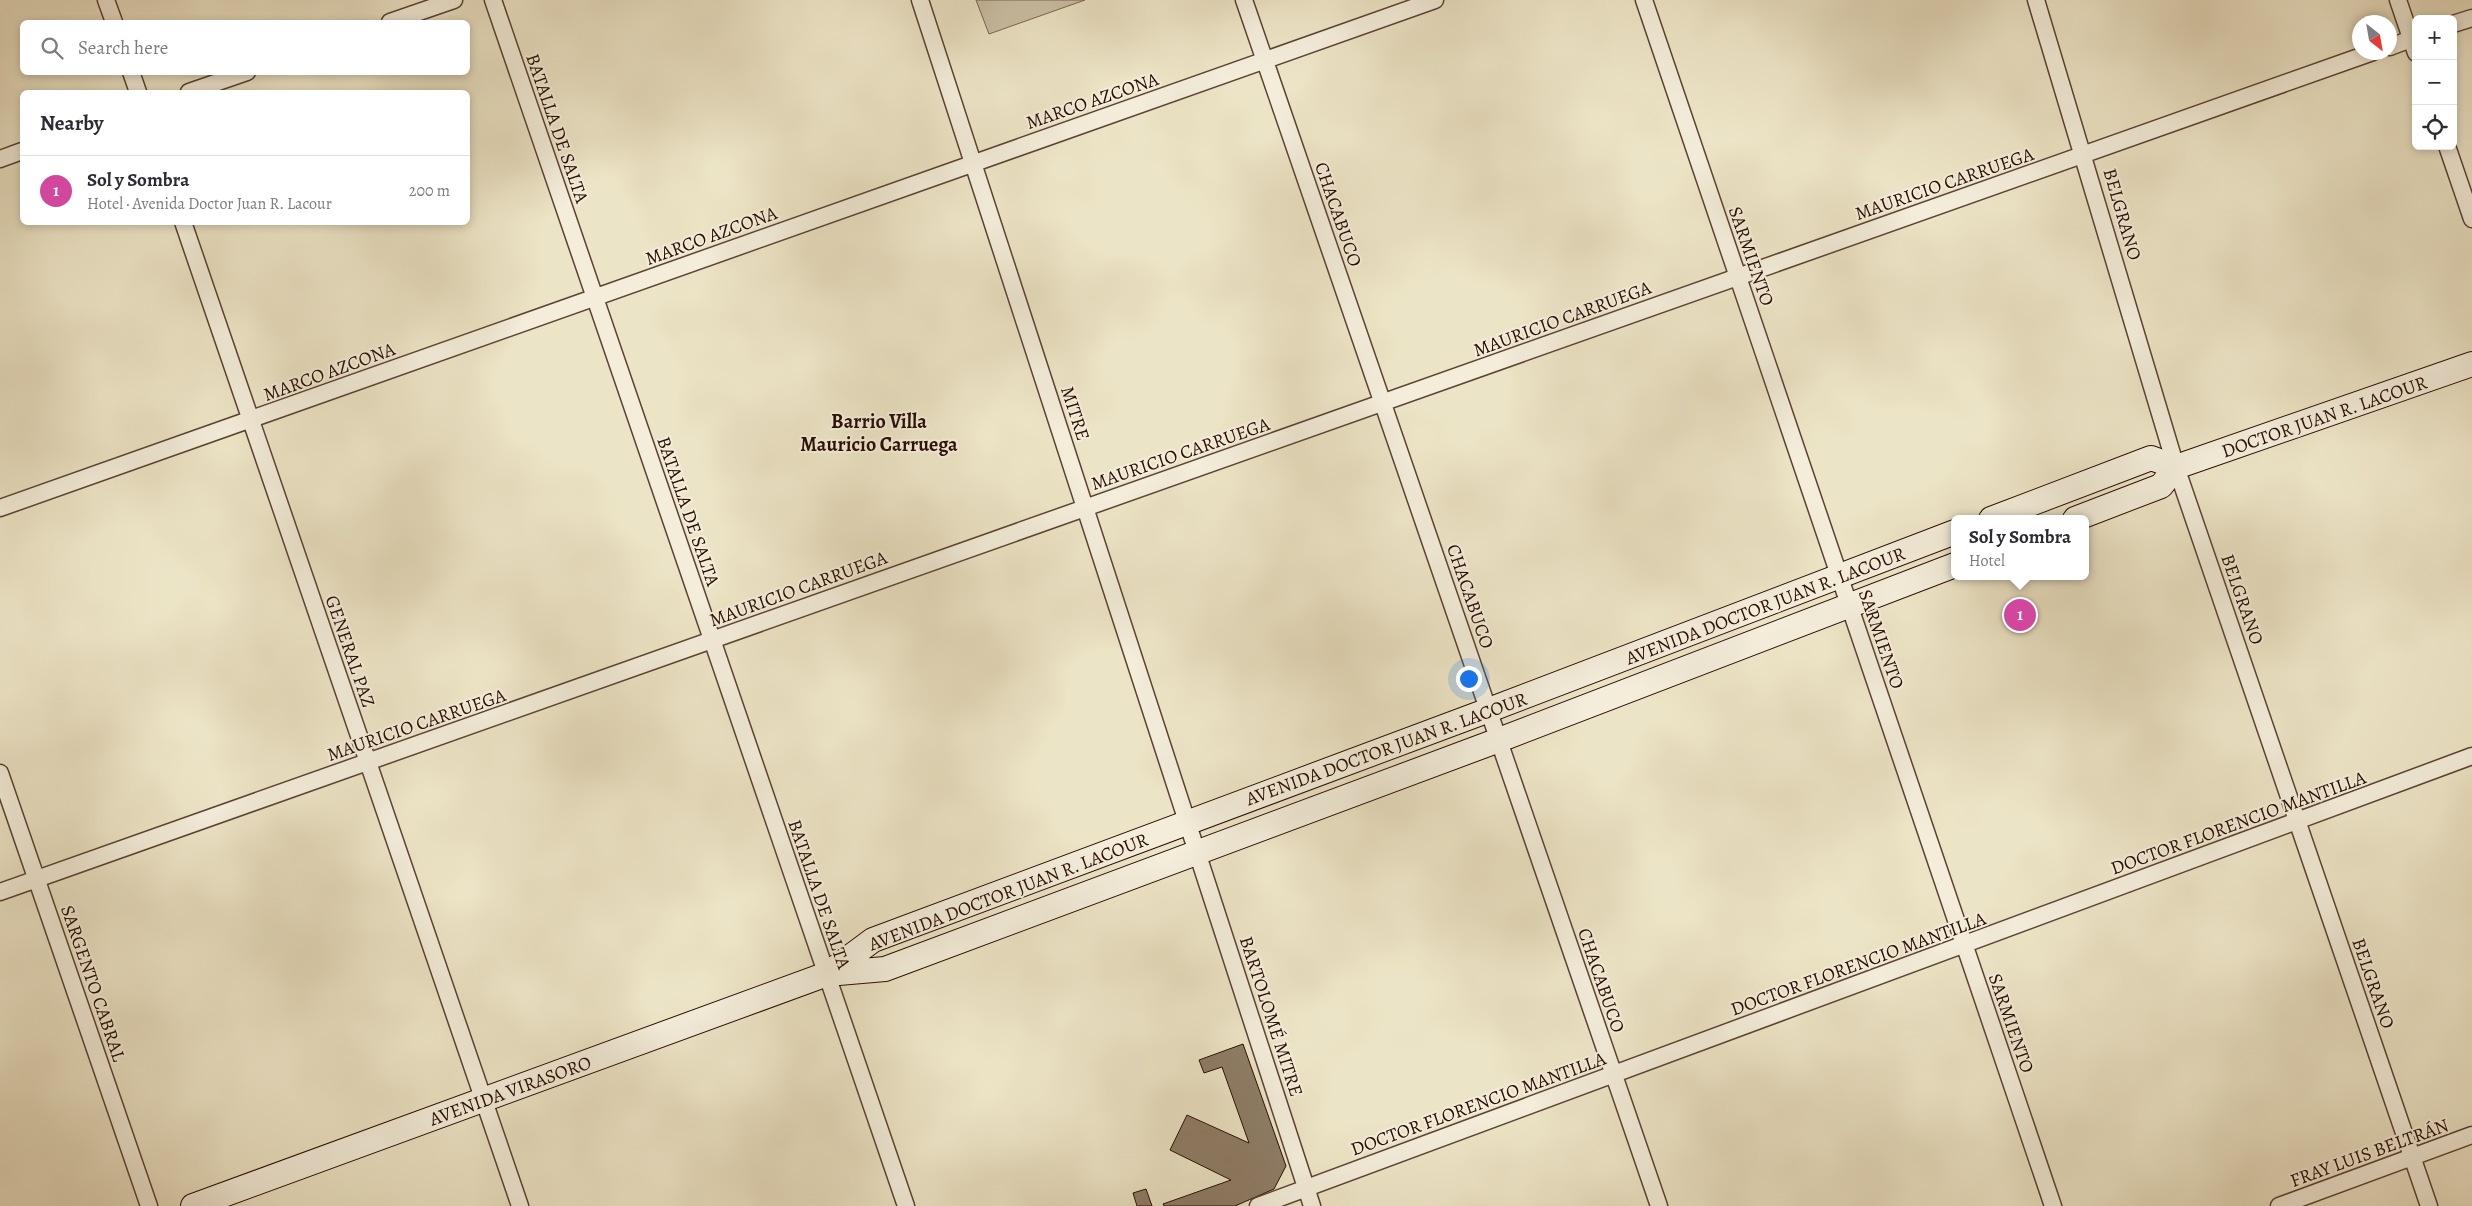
<!DOCTYPE html>
<html lang="en">
<head>
<meta charset="utf-8">
<style>
	:root { --surface:#fff; --page:#f2f2f3; --text:#2b2b33; --muted:#7c7c81; --line:#e1e1e2; --accent:#ea580c }
	body { margin:0; font-family:Alegreya,serif; background:var(--page); color:var(--text) }
	.controls { position:absolute; right:15px; top:15px; display:grid; overflow:hidden; border-radius:8px; box-shadow:0 2px 8px #0003 }
	.controls button { width:45px; height:45px; display:grid; place-items:center; padding:0; border:0; border-bottom:1px solid var(--line); background:var(--surface); color:var(--text); font:25px sans-serif }
	.compass { position:absolute; left:2352px; top:15px; width:45px; height:45px; border-radius:50%; background:var(--surface); box-shadow:0 2px 8px #0003; rotate:149deg }
	.you { position:absolute; left:1468px; top:678px; width:18px; height:18px; margin:-12px; border:4px solid #fff; border-radius:50%; background:#1a73e8; box-shadow:0 0 0 8px #1a73e833 }
	.badge { display:grid; place-items:center; width:32px; height:32px; border-radius:50%; background:var(--accent); color:#fff; font-size:16px; font-weight:700 }
	.pin { position:absolute; translate:-50% -50%; border:2px solid #fff; box-shadow:0 1px 5px #0006 }
	.popup { position:absolute; left:1951px; top:515px; width:138px; height:65px; box-sizing:border-box; display:grid; place-content:center; border-radius:8px; background:var(--surface); filter:drop-shadow(0 1px 4px #0005); font-size:16px; white-space:nowrap; color:var(--muted) }
	.popup b { font-size:19px; color:var(--text) }
	.popup::after { content:''; position:absolute; left:50%; top:100%; margin-left:-10px; border:10px solid transparent; border-top-color:var(--surface) }
	.list { margin:0; padding:0; list-style:none }
	h2 { display:flex; justify-content:space-between; align-items:center; height:65px; margin:0; padding:0 20px; font-size:21px }
	h2 small { font-size:16px; font-weight:400; color:var(--muted) }
	.list li { display:grid; grid-template-columns:32px 1fr auto; gap:15px; align-items:center; box-sizing:border-box; height:70px; padding:0 20px; border-top:1px solid var(--line) }
	.list b { display:block; font-size:19px; white-space:nowrap }
	.list p { margin:0; font-size:16px; white-space:nowrap; color:var(--muted) }
	.list em { font-size:16px; font-style:normal; color:var(--muted) }
	.icon { flex:none; width:28px; height:28px; fill:none; stroke:currentColor; stroke-width:2; stroke-linecap:round; stroke-linejoin:round }
	.map { position:relative; flex:none; width:2472px; height:1206px; overflow:hidden }
	.search { position:absolute; background:var(--surface); box-shadow:0 2px 8px #0003; left:20px; top:20px; width:450px; height:55px; display:flex; align-items:center; gap:12px; box-sizing:border-box; padding:0 18px; border-radius:8px; color:var(--muted); font-size:19px }
	.panel { position:absolute; background:var(--surface); box-shadow:0 2px 8px #0003; left:20px; top:90px; width:450px; height:135px; border-radius:8px }
	.map>svg:first-child { display:block }
	.green { fill:#cbbfa5; stroke:#7a6653 }
	.building { fill:#8e7d67; stroke:#290d01 }
	.lines { fill:none; stroke-linecap:round; stroke-linejoin:round }
	.street-casing { stroke:#5a4332; stroke-width:19 }
	.secondary-casing { stroke:#290d01; stroke-width:26 }
	.street { stroke:#f3edda; stroke-width:16 }
	.secondary { stroke:#f3edda; stroke-width:24 }
	.labels { text-anchor:middle; stroke-width:4; stroke-linejoin:round; paint-order:stroke }
	.street-label { font-size:19px; fill:#290d01; stroke:#f3edda }
	.neighbourhood-label { font-size:20px; font-weight:bold; fill:#290d01; stroke:#f3edda }
</style>
</head>
<body>
<div class="map">
<svg width="2472" height="1206" viewBox="0 0 2472 1206">
	<rect width="100%" height="100%" fill="#ece4c6"/>
	<filter id="stains"><feTurbulence type="fractalNoise" baseFrequency=".004" numOctaves="4"/><feColorMatrix values="0 0 0 0 .2 0 0 0 0 .09 0 0 0 0 .02 0 0 0 .5 -.17"/></filter>
	<radialGradient id="worn" r=".72"><stop offset=".6" stop-color="#630" stop-opacity="0"/><stop offset="1" stop-color="#630" stop-opacity=".3"/></radialGradient>
	<!-- green -->
	<path class="green" d="M976,0H1085L989,34Z"/>
	<!-- building -->
	<path class="building" d="M1243,1044L1286,1166L1274,1189L1235,1206H1164L1163,1204L1231,1180L1170,1150L1187,1115L1249,1143L1222,1067L1204,1073L1199,1060Z
		M1146,1189L1152,1206H1137L1133,1193Z"/>
	<g class="lines">
		<!-- street casing -->
		<g class="street-casing">
			<path id="street" d="M106,0L114,22
				M493,0L906,1206
				M920,0L1312,1206
				M1244,0L1659,1206
				M1644,0L2053,1206
				M2036,0L2176,467L2429,1206
				M2398,0L2416,53
				M390,22L454,0
				M2453,24L2472,18
				M2390,47L2416,37
				M131,72L138,92
				M189,92L247,72
				M2447,146L2472,219
				M0,159L22,151
				M183,222L520,1206
				M0,508L1435,0
				M0,773L149,1206
				M0,892L2373,52
				M1258,1206L2472,756
				M2279,1206L2472,1135"/>
		</g>
		<!-- secondary casing -->
		<g class="secondary-casing">
			<path id="secondary" d="M2176,467L2472,364
				M1991,519L2151,458L2176,467
				M2075,519L2161,486L2176,467
				M827,974L873,940L1489,710L1955,532
				M193,1206L827,974L885,969L1499,740L1955,565"/>
		</g>
		<!-- street -->
		<use href="#street" class="street"/>
		<!-- secondary -->
		<use href="#secondary" class="secondary"/>
	</g>
	<g class="labels">
		<!-- street labels -->
		<g class="street-label">
			<text transform="translate(1092 100) rotate(-19)" y="7">MARCO AZCONA</text>
			<text transform="translate(558 128) rotate(71)" y="7">BATALLA DE SALTA</text>
			<text transform="translate(1944 183) rotate(-19)" y="7">MAURICIO CARRUEGA</text>
			<text transform="translate(1339 214) rotate(71)" y="7">CHACABUCO</text>
			<text transform="translate(2123 214) rotate(74)" y="7">BELGRANO</text>
			<text transform="translate(711 235) rotate(-20)" y="7">MARCO AZCONA</text>
			<text transform="translate(1752 256) rotate(71)" y="7">SARMIENTO</text>
			<text transform="translate(1562 318) rotate(-20)" y="7">MAURICIO CARRUEGA</text>
			<text transform="translate(329 371) rotate(-20)" y="7">MARCO AZCONA</text>
			<text transform="translate(1076 413) rotate(72)" y="7">MITRE</text>
			<text transform="translate(2324 416) rotate(-19)" y="7">DOCTOR JUAN R. LACOUR</text>
			<text transform="translate(1180 453) rotate(-19)" y="7">MAURICIO CARRUEGA</text>
			<text transform="translate(689 511) rotate(71)" y="7">BATALLA DE SALTA</text>
			<text transform="translate(798 588) rotate(-20)" y="7">MAURICIO CARRUEGA</text>
			<text transform="translate(1471 596) rotate(71)" y="7">CHACABUCO</text>
			<text transform="translate(2243 599) rotate(71)" y="7">BELGRANO</text>
			<text transform="translate(1765 605) rotate(-21)" y="7">AVENIDA DOCTOR JUAN R. LACOUR</text>
			<text transform="translate(1882 639) rotate(71)" y="7">SARMIENTO</text>
			<text transform="translate(351 651) rotate(71)" y="7">GENERAL PAZ</text>
			<text transform="translate(416 724) rotate(-19)" y="7">MAURICIO CARRUEGA</text>
			<text transform="translate(1386 748) rotate(-20)" y="7">AVENIDA DOCTOR JUAN R. LACOUR</text>
			<text transform="translate(2238 822) rotate(-20)" y="7">DOCTOR FLORENCIO MANTILLA</text>
			<text transform="translate(1008 891) rotate(-21)" y="7">AVENIDA DOCTOR JUAN R. LACOUR</text>
			<text transform="translate(820 894) rotate(71)" y="7">BATALLA DE SALTA</text>
			<text transform="translate(1858 963) rotate(-20)" y="7">DOCTOR FLORENCIO MANTILLA</text>
			<text transform="translate(1602 980) rotate(71)" y="7">CHACABUCO</text>
			<text transform="translate(94 983) rotate(71)" y="7">SARGENTO CABRAL</text>
			<text transform="translate(2374 983) rotate(71)" y="7">BELGRANO</text>
			<text transform="translate(1272 1016) rotate(72)" y="7">BARTOLOMÉ MITRE</text>
			<text transform="translate(2012 1023) rotate(71)" y="7">SARMIENTO</text>
			<text transform="translate(510 1090) rotate(-20)" y="7">AVENIDA VIRASORO</text>
			<text transform="translate(1478 1103) rotate(-20)" y="7">DOCTOR FLORENCIO MANTILLA</text>
			<text transform="translate(2369 1152) rotate(-20)" y="7">FRAY LUIS BELTRÁN</text>
		</g>
		<!-- neighbourhood labels -->
		<g class="neighbourhood-label">
			<text x="879" y="428">Barrio Villa<tspan x="879" dy="23">Mauricio Carruega</tspan></text>
		</g>
	</g>
	<rect width="100%" height="100%" filter="url(#stains)"/>
	<rect width="100%" height="100%" fill="url(#worn)"/>
</svg>
<div class="controls">
<button>+</button>
<button>−</button>
<button><svg class="icon" aria-label="locate" viewBox="0 0 24 24"><circle cx="12" cy="12" r="6"/><path d="M12 2v4M12 18v4M2 12h4M18 12h4"/></svg></button>
</div>
<svg class="compass" viewBox="-18 -18 36 36"><path d="M0-13l5 13h-10z" fill="#e53935"/><path d="M0 13l5-13h-10z" fill="#7c7c81"/></svg>
<div class="you"></div>
<div class="pin badge" style="left:2020px;top:615px;background:#d1479c">1</div>
<div class="popup"><b>Sol y Sombra</b>Hotel</div>
<div class="search"><svg class="icon" aria-label="search" viewBox="0 0 24 24"><circle cx="10" cy="10" r="6"/><path d="M15 15l6 6"/></svg>Search here</div>
<section class="panel">
<h2>Nearby<small></small></h2>
<ul class="list">
<li><span class="badge" style="background:#d1479c">1</span><div><b>Sol y Sombra</b><p>Hotel · Avenida Doctor Juan R. Lacour</p></div><em>200 m</em></li>
</ul>
</section>
</div>
</body>
</html>
